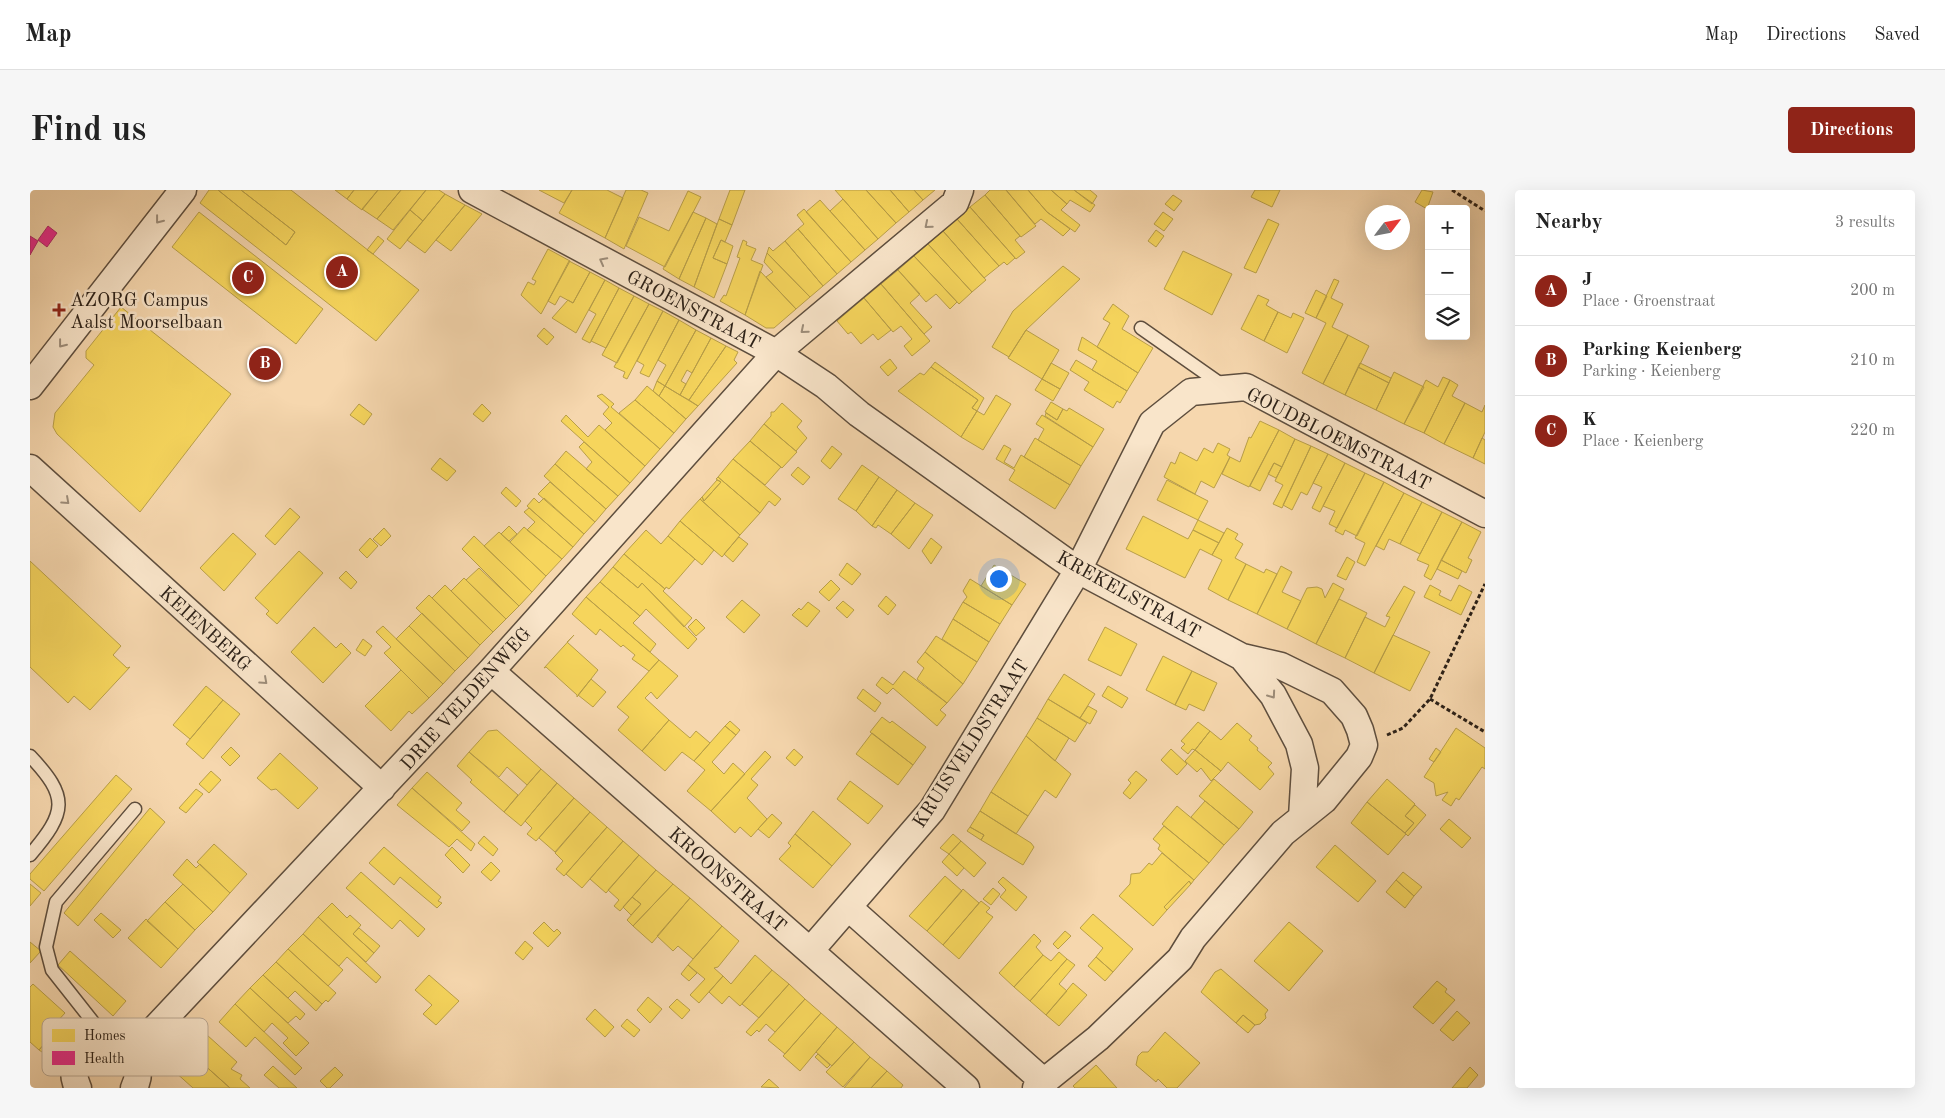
<!DOCTYPE html>
<html lang="en">
<head>
<meta charset="utf-8">
<style>
	:root { --surface:#fff; --page:#f6f6f6; --text:#222; --muted:#767676; --line:#e0e0e0; --accent:#8f2418 }
	body { margin:0; font-family:"Old Standard TT",serif; background:var(--page); color:var(--text) }
	.controls { position:absolute; right:15px; top:15px; display:grid; overflow:hidden; border-radius:5px; box-shadow:0 5px 20px #0002 }
	.controls button { width:45px; height:45px; display:grid; place-items:center; padding:0; border:0; border-bottom:1px solid var(--line); background:var(--surface); color:var(--text); font:25px sans-serif }
	.compass { position:absolute; left:1335px; top:15px; width:45px; height:45px; border-radius:50%; background:var(--surface); box-shadow:0 5px 20px #0002; rotate:58deg }
	.you { position:absolute; left:968px; top:388px; width:18px; height:18px; margin:-12px; border:4px solid #fff; border-radius:50%; background:#1a73e8; box-shadow:0 0 0 8px #1a73e833 }
	.badge { display:grid; place-items:center; width:32px; height:32px; border-radius:50%; background:var(--accent); color:#fff; font-size:16px; font-weight:700 }
	.pin { position:absolute; translate:-50% -50%; border:2px solid #fff; box-shadow:0 1px 5px #0006 }
	.list { margin:0; padding:0; list-style:none }
	h2 { display:flex; justify-content:space-between; align-items:center; height:65px; margin:0; padding:0 20px; font-size:21px }
	h2 small { font-size:16px; font-weight:400; color:var(--muted) }
	.list li { display:grid; grid-template-columns:32px 1fr auto; gap:15px; align-items:center; box-sizing:border-box; height:70px; padding:0 20px; border-top:1px solid var(--line) }
	.list b { display:block; font-size:19px; white-space:nowrap }
	.list p { margin:0; font-size:16px; white-space:nowrap; color:var(--muted) }
	.list em { font-size:16px; font-style:normal; color:var(--muted) }
	.icon { flex:none; width:28px; height:28px; fill:none; stroke:currentColor; stroke-width:2; stroke-linecap:round; stroke-linejoin:round }
	.map { position:relative; flex:none; width:1455px; height:898px; overflow:hidden; border-radius:5px }
	header { display:flex; align-items:center; gap:30px; box-sizing:border-box; height:70px; padding:0 25px; background:var(--surface); border-bottom:1px solid var(--line) }
	header strong { font-size:24px }
	nav { display:flex; gap:28px; margin-inline-start:auto; font-size:18px }
	.intro { display:flex; align-items:center; justify-content:space-between; box-sizing:border-box; height:120px; padding:0 30px }
	h1 { margin:0; font-size:35px }
	.button { padding:12px 22px; border-radius:5px; background:var(--accent); color:#fff; font-size:18px; font-weight:700 }
	main { display:flex; gap:30px; padding:0 30px }
	aside { flex:1; background:var(--surface); border-radius:5px; box-shadow:0 5px 20px #0002 }
	.map>svg:first-child { display:block }
	.homes { fill:#f6d55c; stroke:#b99f48 }
	.health { fill:#e7298a; stroke:#af2768 }
	.lines { fill:none; stroke-linecap:round; stroke-linejoin:round }
	.lane-casing { stroke:#5e4e3e; stroke-width:15 }
	.street-casing { stroke:#5e4e3e; stroke-width:29 }
	.path { stroke:#2c2118; stroke-width:3; stroke-dasharray:4 2.5; stroke-linecap:butt }
	.lane { stroke:#f9e5ca; stroke-width:12 }
	.street { stroke:#f9e5ca; stroke-width:26 }
	.oneway { stroke:#9d8d7a }
	.poi-dot { fill:#8f2418; stroke:#f9e5ca; stroke-width:2 }
	.labels { text-anchor:middle; stroke-width:5; stroke-linejoin:round; paint-order:stroke }
	.poi-label { font-size:19px; fill:#2c2118; stroke:#f9e5ca; text-anchor:start }
	.street-label { font-size:19px; fill:#2c2118; stroke:#f9e5ca }
	.key { fill:#f9e5ca; stroke:#bcaa95; stroke-width:1 }
	.key-label { font-size:14px; fill:#2c2118 }
</style>
</head>
<body>
<header>
<strong>Map</strong>
<nav><a>Map</a><a>Directions</a><a>Saved</a></nav>
</header>
<div class="intro"><h1>Find us</h1><a class="button">Directions</a></div>
<main>
<div class="map">
<svg width="1455" height="898" viewBox="0 0 1455 898">
	<rect width="100%" height="100%" fill="#f6d7ae"/>
	<filter id="stains"><feTurbulence type="fractalNoise" baseFrequency=".004" numOctaves="4"/><feColorMatrix values="0 0 0 0 .2 0 0 0 0 .09 0 0 0 0 .02 0 0 0 .5 -.17"/></filter>
	<radialGradient id="worn" r=".72"><stop offset=".6" stop-color="#630" stop-opacity="0"/><stop offset="1" stop-color="#630" stop-opacity=".3"/></radialGradient>
	<!-- homes -->
	<path class="homes" d="M179,0H188L256,55L265,42L211,0H261L389,100L346,151L170,13Z
		M188,0H211L265,42L256,55Z
		M305,0H324L317,9Z
		M324,0H348L332,20L317,9Z
		M348,0H371L347,29L332,19Z
		M371,0H396L363,40L347,29Z
		M396,0H409L415,4L393,31L380,20Z
		M509,0H542L534,13Z
		M542,0H577L593,8L575,48L529,23Z
		M596,0H611L618,3L594,59L575,48Z
		M700,0H715L702,35L689,29Z
		M805,0H836L866,33L848,49Z
		M836,0H860L879,22L866,33Z
		M860,0H884L893,10L879,22Z
		M884,0H905L893,10Z
		M960,0H976L1006,36L991,47L955,5Z
		M976,0H998L1017,22L1040,39L1033,46L1011,29L1005,34Z
		M998,0H1021L1037,14L1031,20L1050,35L1045,42L1017,22Z
		M1021,0H1044L1065,15L1060,22L1040,10L1037,14Z
		M1060,0L1067,6L1062,14L1044,0Z
		M1225,0H1250L1242,17L1221,7Z
		M1392,0L1403,2L1397,19L1385,12Z
		M658,1L671,7L635,77L596,56L609,27L639,41Z
		M415,4L435,15L395,63L377,50Z
		M955,5L990,46L985,50L995,62L986,69L940,17Z
		M1143,5L1152,11L1144,21L1135,14Z
		M813,9L848,49L835,60L800,21Z
		M790,10L835,60L821,72L776,22Z
		M435,15L452,24L421,61L406,50Z
		M940,17L985,68L977,75L974,72L969,76L927,29Z
		M774,19L821,72L807,84L768,39L774,34L767,25Z
		M380,20L393,31L370,59L357,49Z
		M169,22L293,119L266,154L142,57Z
		M663,22L676,28L649,89L633,79Z
		M1133,22L1143,29L1134,41L1124,34Z
		M676,28L687,34L664,97L649,89Z
		M689,29L702,35L695,52L691,50L683,68L697,74L684,108L664,97Z
		M927,29L969,76L954,88L913,41Z
		M1238,29L1249,34L1226,83L1214,78Z
		M768,39L807,84L793,96L755,51Z
		M1126,40L1134,46L1126,57L1118,51Z
		M913,41L956,90L942,102L898,54Z
		M348,46L354,51L343,64L337,60Z
		M691,50L703,56L697,74L683,68Z
		M713,50L717,52L716,55L726,59L721,70L733,75L715,125L690,111L694,105L696,106L710,68L707,67Z
		M755,51L793,96L780,107L737,63L739,57L743,61Z
		M898,54L942,102L929,114L884,66Z
		M518,59L540,71L511,124L491,105L498,92L504,95L506,91L502,89Z
		M1153,61L1202,84L1182,125L1134,99Z
		M737,63L780,107L766,119L736,87L743,82L734,72Z
		M884,66L927,112L920,119L906,104L896,112L868,80Z
		M539,71L560,82L543,113L530,106L525,115L518,111Z
		M1033,76L1050,89L996,140L979,167L962,157L983,121Z
		M868,80L890,104L880,113L902,137L894,144L851,94Z
		M730,81L766,119L744,138H736L715,125Z
		M560,82L575,90L546,143L522,128L538,110L543,113Z
		M1304,89L1309,91L1301,108L1313,114L1302,137L1318,145L1293,194L1272,183L1296,133L1286,128Z
		M575,90L589,98L560,153L552,149L566,124L559,120Z
		M851,94L900,151L882,166L874,156L882,149L871,136L863,142L834,108Z
		M589,98L604,106L576,158L561,151Z
		M1286,100L1297,106L1286,128L1275,123Z
		M1228,105L1239,110L1236,115L1248,122L1234,151L1211,139Z
		M604,106L619,114L587,173L572,165Z
		M834,108L861,140L848,150L843,144L831,154L821,142L818,144L807,131Z
		M619,114L633,121L597,189L593,187L595,182L584,177Z
		M1083,114L1099,126L1092,139L1123,158L1108,183L1067,157L1080,133L1073,129Z
		M91,117L201,204L110,322L27,244L23,237L25,223L64,175L56,168V161Z
		M633,121L649,130L619,187L610,183L614,175L607,171Z
		M1248,122L1261,128L1263,123L1274,128L1257,163L1234,151Z
		M649,130L666,140L635,196L627,191L636,175L628,170Z
		M514,138L524,147L517,155L507,146Z
		M666,140L681,148L662,183L657,180L651,191L656,194L650,205L635,196Z
		M996,140L1029,160L1012,189L978,168Z
		M1318,145L1339,156L1315,205L1293,194Z
		M1052,147L1108,183L1097,201L1062,180L1067,171L1048,160Z
		M681,148L696,156L659,210L650,205Z
		M696,156L708,162L704,170L707,173L668,216L659,210Z
		M860,169L867,178L858,186L850,177Z
		M1046,170L1097,201L1090,213L1087,211L1083,218L1054,200L1059,192L1040,180Z
		M905,172L954,208L947,221L942,218L948,210L901,177Z
		M1021,173L1039,183L1030,199L1012,189Z
		M1330,173L1361,188L1359,193L1328,177Z
		M901,177L948,210L942,218L947,221L931,247L868,201L890,183L894,185Z
		M1328,177L1359,193L1346,220L1315,205Z
		M1364,182L1394,197L1374,234L1346,220Z
		M1413,187L1420,190L1394,243L1374,234L1396,190L1408,197Z
		M1012,189L1030,199L1023,211L1005,200Z
		M1420,190L1428,195L1422,206L1435,213L1414,254L1394,243Z
		M627,191L635,196L629,206L623,201Z
		M617,196L656,229L644,243L605,210Z
		M635,196L668,216L656,229L629,206Z
		M572,204L584,214L581,217L630,259L615,276L575,240L582,233L573,224L579,217L567,206Z
		M966,205L981,214L953,260L931,247L947,221L954,225Z
		M605,210L644,243L630,259L589,223Z
		M1021,212L1033,219L1027,230L1015,222Z
		M752,213L772,231L767,237L777,248L766,261L734,234L741,226V222H744Z
		M1435,213L1452,222L1455,215V242L1443,268L1414,254Z
		M329,214L342,224L334,235L320,225Z
		M452,214L461,223L453,232L443,224Z
		M1039,218L1074,239L1063,257L1015,226L1016,223L1027,230L1033,219L1037,221Z
		M536,225L558,247L569,235L615,276L600,293L531,231Z
		M1012,225L1063,257L1051,276L1008,250L1014,239L1006,234Z
		M1230,231L1249,240L1219,297L1192,284L1200,267L1210,272L1219,247L1221,248Z
		M734,234L767,262L752,278L720,251Z
		M1249,240L1265,249L1252,277L1244,273L1230,301L1220,296Z
		M1005,248L1051,276L1040,295L994,267Z
		M1452,248L1455,250V274L1443,268Z
		M1265,249L1281,256L1252,318L1243,314L1253,295L1245,291Z
		M720,251L751,277L735,295L703,269Z
		M554,252L600,293L588,306L556,279L562,272L549,257Z
		M1188,253L1200,259L1197,265L1200,267L1184,298L1171,291L1165,304L1134,287L1141,272L1145,274L1150,262L1167,271L1174,258L1183,263Z
		M974,255L981,259L974,272L984,278L991,265L1040,295L1025,319L979,290L985,280L966,269Z
		M802,256L812,264L800,279L791,271Z
		M1281,256L1298,264L1277,305L1271,302L1262,320L1253,315Z
		M536,261L588,306L576,319L525,274Z
		M1298,264L1315,273L1290,322L1282,318L1292,297L1283,293Z
		M410,268L426,281L417,291L401,279Z
		M703,269L751,309L745,316L739,311L730,323L688,287Z
		M1244,273L1252,277L1246,288L1238,284Z
		M1315,273L1335,283L1307,338L1299,334L1305,321L1293,316Z
		M525,274L576,319L565,332L514,286Z
		M832,275L849,287L826,321L808,309Z
		M768,277L780,287L773,295L761,285Z
		M1335,283L1354,292L1327,346L1315,340L1313,345L1305,341Z
		M688,287L730,323L710,345L670,309L672,307L674,311L691,292L686,289Z
		M849,287L867,300L842,336L826,321Z
		M687,290L691,292L674,311L672,307Z
		M1137,290L1178,311L1168,330L1194,343L1189,353L1163,340L1168,330L1127,310Z
		M520,292L565,332L554,344L508,304Z
		M1354,292L1374,303L1335,376L1327,372L1335,353L1325,348Z
		M476,297L491,311L486,317L471,303Z
		M867,300L885,313L861,344L848,335L846,338L842,336Z
		M1374,303L1392,312L1370,354L1359,349L1354,360L1346,356Z
		M504,308L509,313L514,308L554,344L543,357L497,316Z
		M670,309L710,345L692,367L650,331Z
		M1392,312L1412,322L1390,364L1370,354Z
		M885,313L903,325L879,359L861,344Z
		M260,318L270,327L245,355L235,346Z
		M499,318L543,357L532,369L497,340L505,332L494,322Z
		M1412,322L1432,332L1401,390L1394,386L1399,375L1387,370Z
		M1113,326L1158,349L1163,340L1189,353L1182,365L1170,359L1155,388L1096,359Z
		M650,331L684,360L672,375L638,346Z
		M1432,332L1451,342L1438,368L1442,370L1436,383L1411,370Z
		M479,336L487,344L479,351L471,344Z
		M494,337L532,369L516,386L480,352Z
		M354,338L361,346L351,356L343,349Z
		M1197,338L1208,344L1205,349L1213,354L1205,368L1216,374L1198,410L1178,399L1192,370L1182,365Z
		M616,340L631,354L638,346L665,369L639,399L636,397L635,399L594,364Z
		M469,342L516,386L502,402L454,356Z
		M203,343L226,364L194,401L170,378Z
		M444,346L502,402L489,416L432,359Z
		M709,347L718,354L703,372L694,364Z
		M340,348L348,356L337,368L329,360Z
		M901,348L912,357L901,374L892,361Z
		M269,361L293,383L247,434L236,424L239,421L225,408Z
		M594,364L635,399L633,401L662,428L654,437L612,393L608,398L583,377Z
		M1317,367L1325,372L1316,390L1307,386Z
		M1411,370L1432,381L1428,389L1407,379Z
		M0,371L91,456L83,465L97,478L100,477L60,520L44,506L38,513L0,477Z
		M817,373L831,384L822,395L809,385Z
		M1216,374L1234,383L1236,379L1247,384L1227,424L1198,410Z
		M964,375L996,394L982,415L951,396Z
		M1251,376L1262,382L1252,402L1271,411L1257,439L1227,424Z
		M583,377L608,398L612,393L667,449L658,459L616,419L610,426L570,392Z
		M449,378L489,416L476,429L436,390Z
		M316,381L327,392L321,399L309,388Z
		M434,388L476,429L463,442L421,401Z
		M940,389L982,415L970,434L933,412L937,407L933,401Z
		M801,390L810,399L799,411L789,402Z
		M570,392L610,426L603,433L626,454L620,462L556,407Z
		M1303,393L1314,399L1286,454L1257,439L1277,398L1287,397L1292,399L1295,408Z
		M415,395L463,442L450,455L402,408Z
		M1400,395L1411,401L1409,405L1421,411L1429,395L1442,402L1431,425L1394,407Z
		M1374,396L1385,402L1344,483L1315,468L1335,427L1355,437L1360,427L1356,426Z
		M399,405L450,455L438,468L386,418Z
		M856,406L866,415L858,425L848,416Z
		M556,407L629,470L619,481L602,469L605,465L593,455L591,457L570,439L566,445L542,424Z
		M1309,409L1337,423L1315,468L1286,454Z
		M712,410L730,425L714,443L696,427Z
		M813,411L824,420L817,428L806,418Z
		M778,412L790,421L777,437L762,425L769,418L771,420Z
		M933,412L970,434L959,452L923,429Z
		M392,423L438,468L425,481L379,436Z
		M666,429L675,438L666,446L658,437Z
		M923,429L959,452L947,472L912,449Z
		M353,436L413,494L399,508L354,463L361,457L346,442Z
		M379,436L425,481L413,494L366,449Z
		M284,437L306,458L311,453L321,463L293,493L261,462Z
		M1075,437L1107,454L1091,486L1058,470Z
		M544,445L537,452L568,480L547,507V505L516,477L514,478Z
		M1363,445L1400,462L1380,501L1344,483Z
		M906,446L947,472L933,494L895,462Z
		M333,449L342,456L335,466L326,460Z
		M895,462L933,494L917,513L887,489L894,478L887,472Z
		M1133,466L1162,481L1145,515L1116,500Z
		M629,470L648,486L627,509L621,502L615,508L639,530L612,561L588,540L599,527L587,517Z
		M371,480L399,508L382,524L379,521L361,541L335,516Z
		M874,481L917,513L910,520L916,525L907,536L863,498L857,504L846,495L852,487L863,495Z
		M1162,481L1187,493L1174,521L1159,514L1156,520L1145,515Z
		M1034,484L1065,504L1050,528L1018,509Z
		M561,489L576,502L563,517L548,505Z
		M176,496L193,510L160,549L143,535Z
		M1078,496L1098,508L1092,518L1072,506Z
		M833,499L851,513L845,522L827,508Z
		M1018,509L1057,533L1045,552L1007,528Z
		M193,510L210,524L173,569L156,554Z
		M1058,516L1067,521L1060,534L1050,528Z
		M852,527L860,533L862,531L896,557L883,575L840,542Z
		M1007,528L1039,548L1025,571L996,546Z
		M639,530L660,548L666,541L680,553L664,571L652,562L635,581L612,561Z
		M700,531L710,540L706,545L695,536Z
		M1168,532L1180,541L1165,560L1162,559L1158,564L1151,558L1155,554L1151,551Z
		M1207,533L1222,546L1219,550L1228,558L1227,560L1242,573L1238,577L1244,584L1230,600L1198,572L1191,581L1165,560L1180,541L1191,550Z
		M695,536L706,545L682,572L694,584L703,573L715,584L681,621L657,601L675,580L664,571Z
		M1426,538L1455,558V579L1452,577L1429,610L1426,608L1421,616L1412,610L1418,602L1406,606L1404,593L1394,587Z
		M467,540L511,579L497,595L477,577L469,587L439,562L458,541Z
		M842,543L883,575L868,595L826,564Z
		M996,546L1041,584L1026,608L1015,600L998,626L961,602Z
		M201,557L210,566L200,576L191,567Z
		M1406,558L1411,562L1404,572L1399,569Z
		M764,559L773,567L765,576L756,568Z
		M1141,559L1157,574L1147,585L1131,570Z
		M1165,560L1191,581L1181,591L1171,578L1167,582L1155,571Z
		M735,561L741,567L721,589L728,595L717,608L737,629L721,647L710,637L705,643L681,621Z
		M439,562L488,605L474,622L440,592L442,590L427,576Z
		M250,563L288,598L268,619L246,599L241,600L227,588Z
		M511,579L527,593L491,636L474,622Z
		M181,581L191,590L179,603L169,594Z
		M1106,581L1117,590L1100,609L1093,603L1101,593L1098,590Z
		M397,582L432,613L426,620L440,632L432,641L382,598Z
		M86,585L102,599L14,701L0,689V684Z
		M1184,589L1223,622L1209,639L1169,606Z
		M1357,589L1385,614L1375,626L1384,633L1375,643L1337,612Z
		M820,591L853,616L838,634L807,609Z
		M527,593L544,608L506,651L497,644L502,638L495,631Z
		M382,598L445,654L441,661L427,649L419,657L367,615Z
		M166,599L173,604L156,623L149,618Z
		M961,602L998,626L986,644L950,621Z
		M544,608L560,622L525,662L509,648Z
		M1175,611L1209,639L1194,655L1161,627Z
		M1337,612L1376,644L1358,665L1321,633Z
		M1385,615L1396,625L1378,646L1375,643L1384,633L1375,626Z
		M1147,616L1194,655L1179,673L1132,634Z
		M120,618L135,632L48,736L34,723Z
		M783,621L821,654L802,676L765,644Z
		M950,621L1001,653L1004,657L993,675L951,650L954,645L940,637Z
		M560,622L577,637L534,686L526,679L533,671L525,663Z
		M742,624L752,633L739,648L728,639Z
		M1419,629L1441,648L1432,658L1410,639Z
		M1134,636L1179,673L1164,690L1128,659L1130,655L1123,649Z
		M577,637L593,651L552,698L536,684Z
		M940,637L954,645L951,650L937,641Z
		M765,644L802,676L783,698L749,669L761,656L758,653Z
		M923,644L931,651L919,664L910,658Z
		M454,646L468,659L463,666L448,653Z
		M593,651L609,665L576,703L560,689Z
		M931,651L956,673L944,687L919,664Z
		M184,654L217,684L200,703L167,672Z
		M1305,655L1346,691L1328,712L1286,677Z
		M354,657L411,707L408,711L412,713L407,718L370,687L364,695L339,673Z
		M422,657L440,675L433,683L415,665Z
		M1132,663L1164,690L1161,694L1159,691L1139,712L1134,717L1137,720L1123,736L1089,706L1100,694L1101,684L1110,683L1119,673L1122,675Z
		M919,664L934,678L927,686L912,672Z
		M609,665L626,680L590,721L584,716L589,710L578,700Z
		M157,669L166,678L170,674L200,703L183,722L143,685Z
		M461,672L470,681L461,691L451,682Z
		M626,680L643,694L603,736L597,730L611,714L602,707Z
		M331,682L395,739L388,747L370,730L362,739L316,698Z
		M1373,682L1392,697L1384,706L1366,690Z
		M915,686L932,701L897,741L879,726Z
		M973,687L997,707L986,721L970,707L976,700L968,692Z
		M1366,690L1384,706L1375,718L1356,702Z
		M1159,691L1161,694L1137,720L1134,717Z
		M0,694L11,703L0,716Z
		M153,694L183,722L165,740L135,712Z
		M643,694L660,708L622,753L603,736Z
		M963,698L970,704L961,715L953,709Z
		M933,699L949,713L913,755L897,741Z
		M602,707L611,714L601,725L593,717Z
		M660,708L692,736L663,769L648,756L643,761L627,746Z
		M951,711L960,718L956,722L963,727L929,769L913,755Z
		M135,712L165,740L148,759L117,731Z
		M302,713L317,728L320,725L331,735L323,744L344,763L336,772L288,727Z
		M71,723L91,740L83,748L64,730Z
		M1063,724L1103,759L1083,782L1066,767L1073,758L1050,738Z
		M288,727L351,787L346,793L317,767L309,776L273,744Z
		M116,729L148,759L131,778L98,748Z
		M514,732L524,742L527,739L531,743L518,757L503,743Z
		M1259,732L1293,761L1259,801L1224,771Z
		M692,736L709,751L688,777L684,778L693,786L669,813L660,805L675,789L658,775Z
		M329,738L350,756L344,763L323,744Z
		M1035,741L1041,746L1028,759L1023,754Z
		M273,744L313,780L298,796L258,759Z
		M1004,744L1011,751L1006,757L1013,765L984,797L969,783Z
		M495,751L503,758L493,770L485,763Z
		M0,752L11,761L0,773Z
		M258,759L306,803L298,812L296,810L292,814L246,772Z
		M40,761L96,811L83,826L28,775Z
		M1029,762L1037,769L1000,811L984,797L1013,765L1021,771Z
		M725,765L742,780L710,816L699,806L692,814L679,802L693,786L701,794Z
		M1066,767L1083,782L1075,791L1058,776Z
		M1037,769L1045,775L1029,794L1037,801L1016,825L1000,811Z
		M246,772L292,814L286,821L265,801L258,808L233,785Z
		M658,775L667,783L659,791L651,784Z
		M1191,779L1238,820L1235,824L1236,828L1230,834L1225,835L1213,825L1206,833L1171,802L1185,782Z
		M742,780L759,794L729,828L712,814Z
		M233,785L275,824L270,830L266,826L258,833L220,798Z
		M399,785L429,811L406,835L393,824L402,815L385,800Z
		M1407,791L1417,799L1415,802L1425,810L1403,834L1383,817Z
		M1043,793L1057,805L1029,836L1016,825Z
		M3,794L35,823L25,834L32,840L26,847L23,844L9,860L0,852V797Z
		M759,794L775,809L745,842L736,834L729,842L727,840L721,846L716,842Z
		M220,798L279,853L266,866L253,853L258,848L242,833L234,842L205,814Z
		M618,807L632,819L620,833L607,820Z
		M647,809L660,820L652,829L639,817Z
		M775,809L791,823L755,864L738,850Z
		M205,814L272,878L265,885L225,847L216,857L189,832Z
		M565,819L584,837L575,847L556,829Z
		M1427,821L1440,833L1423,851L1410,840Z
		M791,823L807,837L770,881L753,866Z
		M1213,825L1225,835L1218,843L1206,833Z
		M597,829L610,840L604,847L591,836Z
		M807,837L824,852L802,876L786,862Z
		M1135,842L1170,873L1147,898H1137L1128,889L1126,892L1106,875L1108,866L1112,862H1118Z
		M23,844L26,847L12,862L9,860Z
		M177,845L207,872L201,879L212,885L210,889L220,898H200L161,863Z
		M824,852L840,867L813,897L796,882Z
		M161,863L200,898H163L144,881Z
		M788,864L800,875L797,878L785,867Z
		M840,867L857,881L841,898H814Z
		M1066,875L1087,898H1045L1043,896Z
		M243,876L267,898H249L234,885Z
		M305,877L313,885L300,898H297L290,891Z
		M1440,877L1448,885L1437,898H1422Z
		M857,881L873,895L871,898H841Z
		M739,889L749,898L731,897Z"/>
	<!-- health -->
	<path class="health" d="M18,36L27,43L17,57L8,50Z
		M0,46L8,51L0,65Z"/>
	<g class="lines">
		<!-- lane casing -->
		<g class="lane-casing">
			<path id="lane" d="M1111,138L1195,197
				M0,566C39,607 37,622 0,665
				M78,851L22,780L16,757L26,712L105,619"/>
		</g>
		<!-- street casing -->
		<g class="street-casing">
			<path id="street" d="M442,0L746,163L925,13L930,0
				M0,196L153,0
				M0,278L352,598
				M461,481L936,898
				M819,718L1013,891
				M780,761L902,620L1048,380L1122,233L1161,202L1216,197L1455,324
				M104,869L117,847L461,481L746,163L796,196L829,224L1048,380L1212,467L1243,505L1269,554L1275,578L1272,627
				M48,898C44,890 43,881 46,872C62,830 124,857 104,898
				M1006,898L1068,848L1150,769L1163,748L1253,643L1294,610L1329,567L1334,555L1330,540L1324,526L1302,501L1251,476L1212,467"/>
		</g>
		<!-- path -->
		<path class="path" d="M1422,0L1455,21
			M1400,509L1455,542
			M1357,545L1373,538L1400,509L1455,394"/>
		<!-- lane -->
		<use href="#lane" class="lane"/>
		<!-- street -->
		<use href="#street" class="street"/>
	</g>
	<!-- one-way arrows -->
	<defs><path id="oneway-chevron" d="M-2-3.5L2.5 0L-2 3.5" fill="none" stroke-width="1.6" stroke-linecap="round" stroke-linejoin="round" transform="scale(1.25)"/></defs>
	<g class="oneway">
		<use href="#oneway-chevron" transform="translate(129 30) rotate(128)"/>
		<use href="#oneway-chevron" transform="translate(898 35) rotate(140)"/>
		<use href="#oneway-chevron" transform="translate(573 71) rotate(-152)"/>
		<use href="#oneway-chevron" transform="translate(774 140) rotate(140)"/>
		<use href="#oneway-chevron" transform="translate(32 154) rotate(128)"/>
		<use href="#oneway-chevron" transform="translate(36 311) rotate(42)"/>
		<use href="#oneway-chevron" transform="translate(234 491) rotate(42)"/>
		<use href="#oneway-chevron" transform="translate(1242 505) rotate(55)"/>
	</g>
	<!-- markers -->
	<path class="poi-dot" d="M26.5 112.5h5v5h5v5h-5v5h-5v-5h-5v-5h5z"/>
	<g class="labels">
		<!-- poi labels -->
		<g class="poi-label">
			<text x="40" y="116">AZORG Campus<tspan x="40" dy="22">Aalst Moorselbaan</tspan></text>
		</g>
		<!-- street labels -->
		<g class="street-label">
			<text transform="translate(664 119) rotate(28)" y="7">GROENSTRAAT</text>
			<text transform="translate(1309 248) rotate(27)" y="7">GOUDBLOEMSTRAAT</text>
			<text transform="translate(1099 404) rotate(29)" y="7">KREKELSTRAAT</text>
			<text transform="translate(176 438) rotate(42)" y="7">KEIENBERG</text>
			<text transform="translate(435 508) rotate(-48)" y="7">DRIE VELDENWEG</text>
			<text transform="translate(940 553) rotate(-57)" y="7">KRUISVELDSTRAAT</text>
			<text transform="translate(698 689) rotate(41)" y="7">KROONSTRAAT</text>
		</g>
	</g>
	<!-- legend -->
	<rect x="12" y="828" width="166" height="58" rx="8" class="key"/>
	<rect x="22" y="839" width="23" height="13" fill="#f6d55c"/>
	<rect x="22" y="861" width="23" height="14" fill="#e7298a"/>
	<g class="key-label">
		<text x="54" y="850">Homes</text>
		<text x="54" y="873">Health</text>
	</g>
	<rect width="100%" height="100%" filter="url(#stains)"/>
	<rect width="100%" height="100%" fill="url(#worn)"/>
</svg>
<div class="controls">
<button>+</button>
<button>−</button>
<button><svg class="icon" aria-label="layers" viewBox="0 0 24 24"><path d="M12 4l9 5-9 5-9-5zM3 14l9 5 9-5"/></svg></button>
</div>
<svg class="compass" viewBox="-18 -18 36 36"><path d="M0-13l5 13h-10z" fill="#e53935"/><path d="M0 13l5-13h-10z" fill="#767676"/></svg>
<div class="you"></div>
<div class="pin badge" style="left:312px;top:82px">A</div>
<div class="pin badge" style="left:235px;top:174px">B</div>
<div class="pin badge" style="left:218px;top:88px">C</div>
</div>
<aside>
<h2>Nearby<small>3 results</small></h2>
<ul class="list">
<li><span class="badge">A</span><div><b>J</b><p>Place · Groenstraat</p></div><em>200 m</em></li>
<li><span class="badge">B</span><div><b>Parking Keienberg</b><p>Parking · Keienberg</p></div><em>210 m</em></li>
<li><span class="badge">C</span><div><b>K</b><p>Place · Keienberg</p></div><em>220 m</em></li>
</ul>
</aside>
</main>
</body>
</html>
